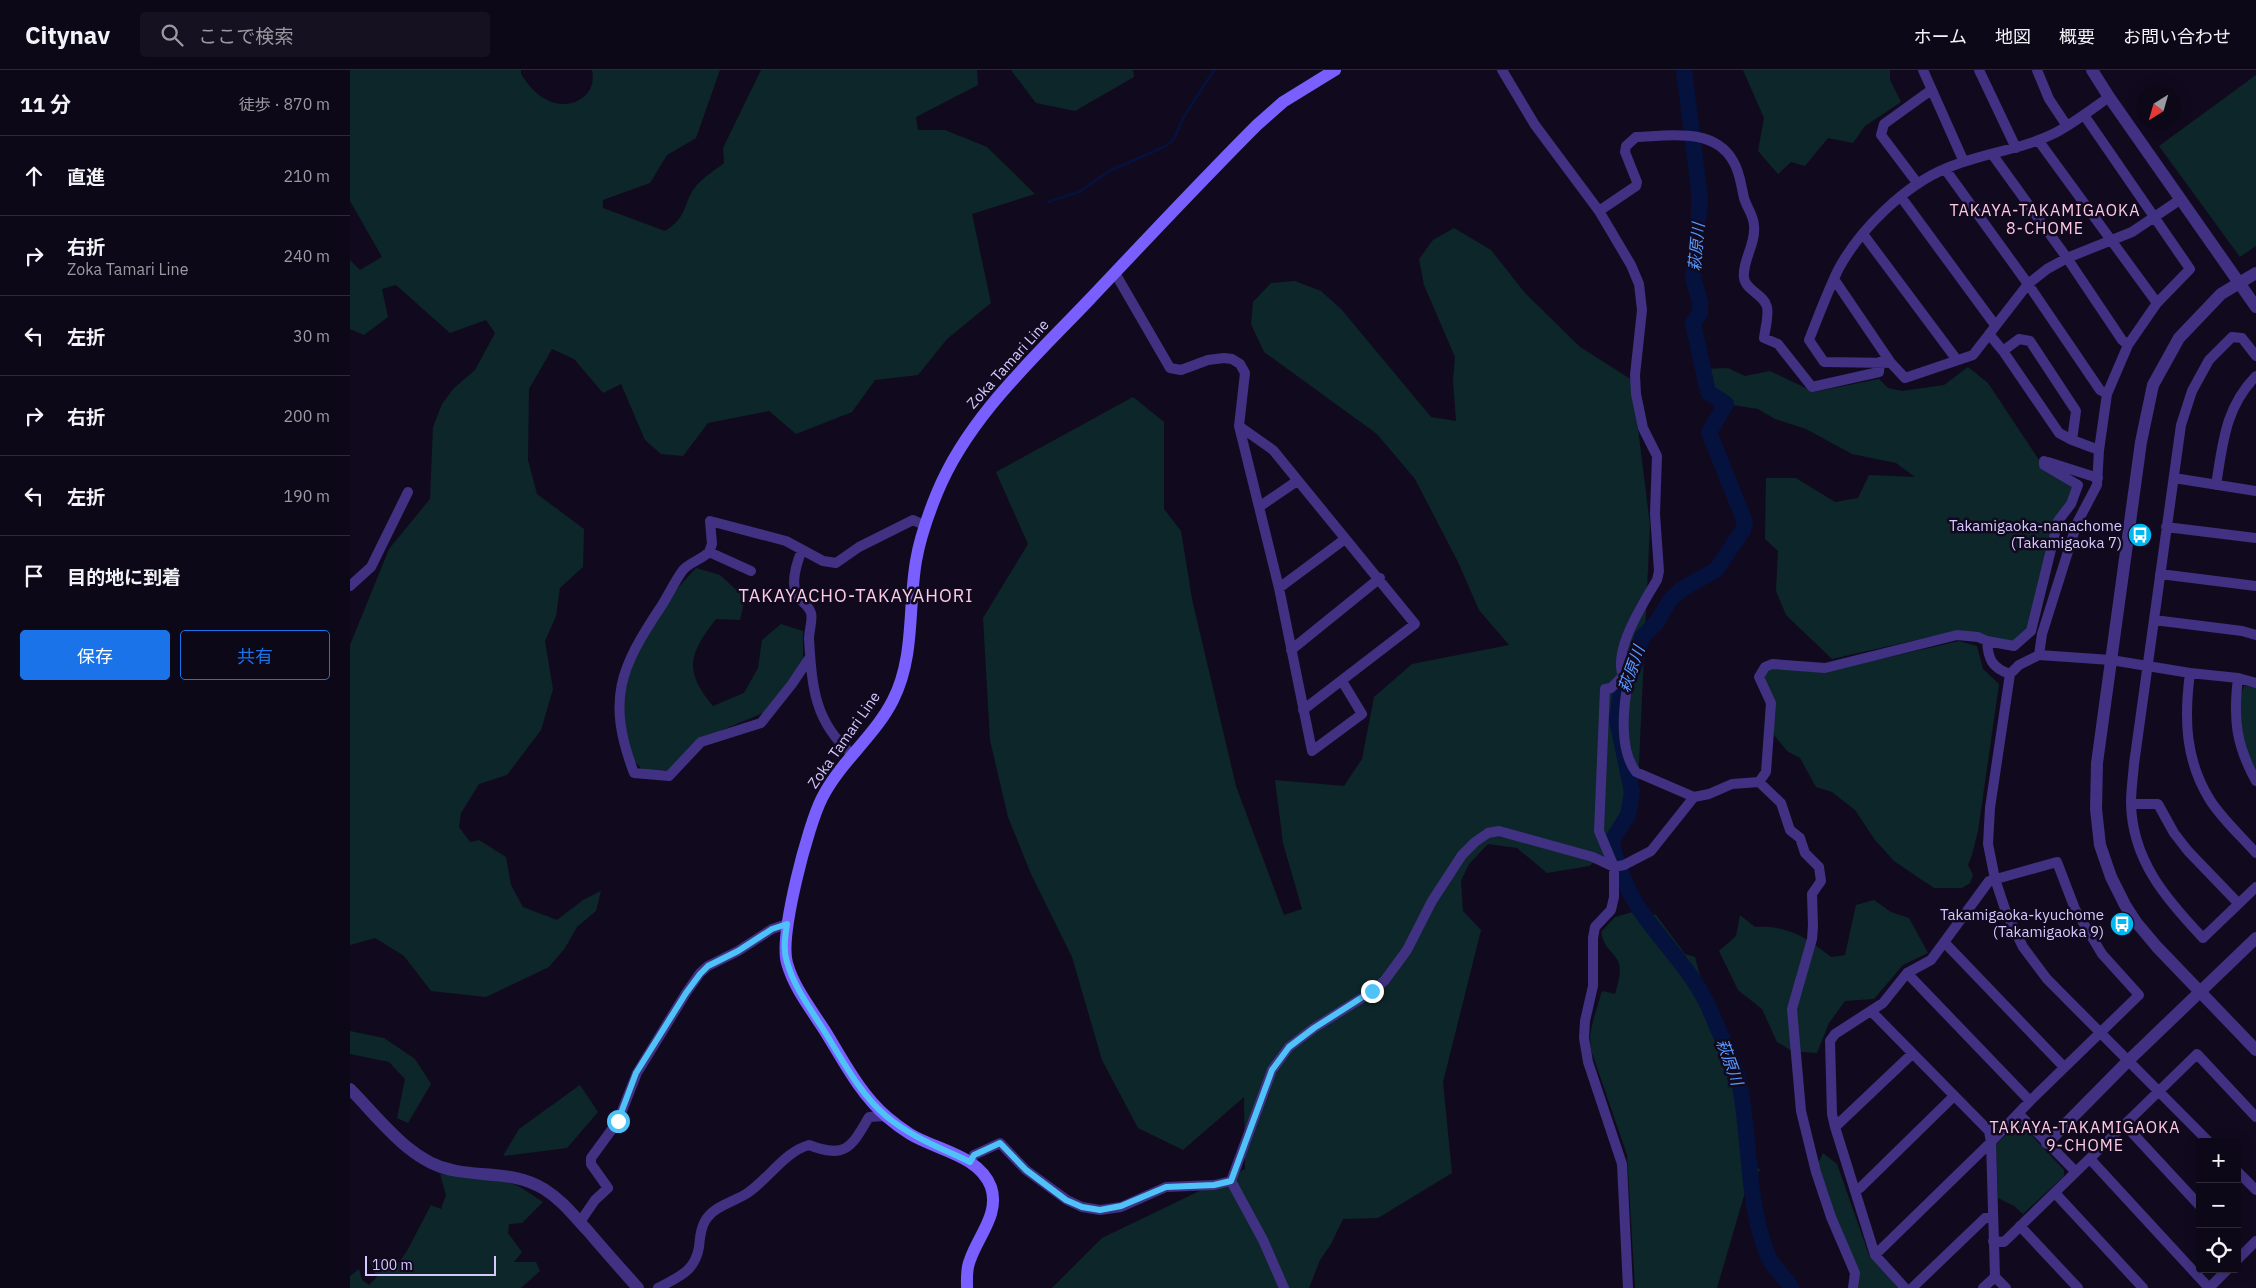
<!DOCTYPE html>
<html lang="ja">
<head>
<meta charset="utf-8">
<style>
	:root { --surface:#0d0817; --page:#161120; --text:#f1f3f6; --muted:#9a9aa1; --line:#2d2936; --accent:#1a73e8 }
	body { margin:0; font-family:"IBM Plex Sans","Noto Sans JP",sans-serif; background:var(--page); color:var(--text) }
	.controls { position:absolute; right:15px; bottom:15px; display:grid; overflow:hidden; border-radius:5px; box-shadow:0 2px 12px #0003 }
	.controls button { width:45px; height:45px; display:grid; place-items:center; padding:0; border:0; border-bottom:1px solid var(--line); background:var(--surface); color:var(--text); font:25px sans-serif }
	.compass { position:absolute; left:1786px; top:15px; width:45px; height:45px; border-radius:50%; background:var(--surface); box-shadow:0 2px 12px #0003; rotate:217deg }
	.scale { position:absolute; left:15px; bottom:12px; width:131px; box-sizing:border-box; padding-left:5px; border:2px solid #d6c8ff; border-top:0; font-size:14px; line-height:18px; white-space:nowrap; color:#d6c8ff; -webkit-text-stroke:4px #110a1f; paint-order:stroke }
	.stop { position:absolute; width:15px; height:15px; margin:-11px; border:4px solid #4fc3f7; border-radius:50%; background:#fff }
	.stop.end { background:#4fc3f7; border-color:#fff; box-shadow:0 1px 5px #0008 }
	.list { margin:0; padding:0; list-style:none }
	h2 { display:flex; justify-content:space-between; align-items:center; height:65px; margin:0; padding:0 20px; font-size:21px }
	h2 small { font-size:16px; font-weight:400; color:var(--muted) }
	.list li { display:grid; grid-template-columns:32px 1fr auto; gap:15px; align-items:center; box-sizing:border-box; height:80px; padding:0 20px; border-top:1px solid var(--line) }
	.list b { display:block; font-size:19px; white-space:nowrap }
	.list p { margin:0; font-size:16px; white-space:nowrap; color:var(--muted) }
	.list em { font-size:16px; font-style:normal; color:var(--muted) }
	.actions { display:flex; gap:10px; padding:15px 20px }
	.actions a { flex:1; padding:11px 0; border:1px solid var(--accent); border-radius:5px; text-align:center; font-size:18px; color:var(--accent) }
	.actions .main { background:var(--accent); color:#fff }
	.icon { flex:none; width:28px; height:28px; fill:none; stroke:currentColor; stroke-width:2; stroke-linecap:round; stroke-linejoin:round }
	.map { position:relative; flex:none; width:1906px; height:1218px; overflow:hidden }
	header { display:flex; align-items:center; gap:30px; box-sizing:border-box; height:70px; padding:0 25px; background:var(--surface); border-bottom:1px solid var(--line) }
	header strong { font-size:24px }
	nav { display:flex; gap:28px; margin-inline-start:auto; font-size:18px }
	.search { width:350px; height:45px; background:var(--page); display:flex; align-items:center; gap:12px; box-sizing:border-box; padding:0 18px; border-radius:5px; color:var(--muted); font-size:19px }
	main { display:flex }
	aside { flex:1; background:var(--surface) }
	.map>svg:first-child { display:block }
	.green { fill:#0d2629 }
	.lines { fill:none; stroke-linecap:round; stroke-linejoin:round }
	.stream { stroke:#05123e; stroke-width:2.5 }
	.river { stroke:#05123e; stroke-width:16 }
	.minor { stroke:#403182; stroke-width:10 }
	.tertiary { stroke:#403182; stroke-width:12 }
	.secondary { stroke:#7a5fff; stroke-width:12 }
	.route { stroke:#4fc3f7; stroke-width:6 }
	.labels { text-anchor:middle; stroke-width:5; stroke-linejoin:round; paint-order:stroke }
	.street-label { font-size:15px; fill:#d6c8ff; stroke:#110a1f }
	.poi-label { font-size:15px; fill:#d6c8ff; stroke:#110a1f; text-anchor:end }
	.neighbourhood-label { font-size:16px; letter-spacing:1px; fill:#ffcae4; stroke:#110a1f }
	.water-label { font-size:16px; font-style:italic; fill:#5699ff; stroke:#110a1f }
	.quarter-label { font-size:18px; letter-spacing:1px; fill:#ffcae4; stroke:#110a1f }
</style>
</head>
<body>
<header>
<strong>Citynav</strong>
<div class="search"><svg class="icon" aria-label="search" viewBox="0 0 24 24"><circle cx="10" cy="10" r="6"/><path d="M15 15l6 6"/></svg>ここで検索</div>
<nav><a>ホーム</a><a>地図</a><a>概要</a><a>お問い合わせ</a></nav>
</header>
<main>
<aside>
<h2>11 分<small>徒歩 · 870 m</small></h2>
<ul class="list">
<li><svg class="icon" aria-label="ahead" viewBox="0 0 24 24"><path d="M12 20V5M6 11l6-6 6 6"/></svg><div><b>直進</b></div><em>210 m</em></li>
<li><svg class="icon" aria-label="right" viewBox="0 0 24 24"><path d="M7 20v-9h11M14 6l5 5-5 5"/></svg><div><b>右折</b><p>Zoka Tamari Line</p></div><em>240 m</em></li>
<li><svg class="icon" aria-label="left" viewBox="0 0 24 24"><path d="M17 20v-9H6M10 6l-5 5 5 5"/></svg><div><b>左折</b></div><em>30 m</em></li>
<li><svg class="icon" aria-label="right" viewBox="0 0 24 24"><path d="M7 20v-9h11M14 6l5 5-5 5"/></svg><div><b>右折</b></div><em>200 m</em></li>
<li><svg class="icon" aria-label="left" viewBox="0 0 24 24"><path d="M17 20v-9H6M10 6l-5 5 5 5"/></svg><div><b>左折</b></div><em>190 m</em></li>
<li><svg class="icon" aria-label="arrive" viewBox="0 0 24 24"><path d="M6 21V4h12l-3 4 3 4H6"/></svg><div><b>目的地に到着</b></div></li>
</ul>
<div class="actions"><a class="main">保存</a><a>共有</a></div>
</aside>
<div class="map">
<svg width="1906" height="1218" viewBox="0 0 1906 1218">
	<rect width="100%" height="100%" fill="#110a1f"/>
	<!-- green -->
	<path class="green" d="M0,0H171V4C179,16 186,25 199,31C222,41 248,25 242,0H370L346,68L317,85L300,113L253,130V138L315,161C339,146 333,132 346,116C354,107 365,100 374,93L373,78L411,0H627L628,15L566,47L568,60H595L637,77L685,124L622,144L641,233L597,269L568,305L525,310L502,342L446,364L419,341L358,353L333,386L311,384L295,370L271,314L253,323L224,289L202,279L179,319L178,390L187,424L234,459L233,497L210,518L206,546L195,571L203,619L191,660L157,705L129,714L111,743L109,757L120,772L129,770L156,787L161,815L173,837L207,850L233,830L251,821L246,841L227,857L215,878L199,897L136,927L81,921L54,886L25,868L0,875V575L39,479L80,429L83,357L92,334L104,318L125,300L145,263L136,250L100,263L46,215L32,219L38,247L14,265L0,259V190L10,200L32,187L0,131Z
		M661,0H783L784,7L725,41L686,33Z
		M1393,0H1540V10L1551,32L1515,56L1503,73L1478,68L1455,96L1441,92L1428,104L1408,81L1414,48Z
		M1906,5V176L1890,187L1809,76Z
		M1104,158L1141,180L1175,223L1230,277L1282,310L1300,455L1288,715L1278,754L1258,782L1239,796L1197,803L1167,778L1138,774L1119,794L1111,811L1113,841L1131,860L1093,1012L1102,1103L1028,1148L993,1149L981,1174L970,1190L959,1218H702L752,1168L895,1099L894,1027L833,1080L788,1058L752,990L722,887L681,804L658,747L640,670L633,548L678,474L646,402L783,327L814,352V439L831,461L842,529L886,716L934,845L952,839L933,773L925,710L994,716L1012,689L1024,627L1062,594L1159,575L1129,540L1108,492L1065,409L1027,364L914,282L901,254L903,232L921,213L945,211L971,221L991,239L1081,347L1106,351L1103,310L1105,287L1074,215L1069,189L1083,170Z
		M1618,297L1638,313L1691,393L1726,420L1710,452L1681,560L1657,576L1610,560L1482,589L1436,545L1426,521L1428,481L1415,469L1416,408H1446L1485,432L1508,428L1519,405L1565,407L1546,393L1502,384L1456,359L1425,349L1408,339L1376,334L1359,320L1355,299L1378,298L1395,306L1420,301L1464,322L1529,309L1538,318L1552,321L1594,315Z
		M346,498L370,505L395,528L390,550L366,549C339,584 333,600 363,636L394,623L408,598L412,570L431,554L453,561V593L415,642L351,669L319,700H293L284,691L274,666L271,627L288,575L323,523Z
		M1609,571L1627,576L1633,599L1649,614L1628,761L1622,785L1618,795L1623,805L1620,813L1612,818H1584L1544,791L1525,770L1505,740L1482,722L1466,717L1450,688L1437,681L1424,665V631L1414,610L1416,602L1423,597L1475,602Z
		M1894,616L1906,617V702C1891,675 1882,646 1894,616Z
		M1524,830L1541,842L1559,848L1578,883L1553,895L1524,929L1495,931L1479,953L1467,983L1442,981L1427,972L1412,939L1388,920L1369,881L1386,866L1390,845L1405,857C1437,855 1456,867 1481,887L1495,885L1506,835Z
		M1286,841L1306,845L1335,884L1345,887L1360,943L1399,1032L1394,1085L1410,1100L1396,1119L1367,1218H1285L1277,1085L1241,980L1240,966L1243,951L1252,921L1265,924C1268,914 1273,899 1267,889C1259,877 1255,879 1251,862L1265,847Z
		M0,961L34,968L65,989L81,1014L58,1053L47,1048L55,1009L39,992L0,984Z
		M230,1015L248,1042L217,1078L153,1086L169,1059Z
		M1666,1054L1673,1056L1714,1100V1106L1673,1144L1664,1136L1648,1128L1646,1075Z
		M1473,1083L1487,1094L1519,1185L1548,1218H1504L1468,1093Z
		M90,1104L156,1111L170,1117L193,1132L172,1153L159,1154L158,1163L172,1182L164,1192H186L190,1201L171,1218H0V1206L9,1199L12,1210L19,1215L27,1207L19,1190L30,1189L45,1198L57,1181L81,1135L91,1139L96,1125Z"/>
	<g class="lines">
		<!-- stream -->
		<path class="stream" d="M698,132L729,122L759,101L816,76L824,69L833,48L864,0"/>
		<!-- river -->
		<path class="river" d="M1334,0L1350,129L1343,208L1350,232V243L1343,253L1358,322L1376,334L1359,362L1395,452L1393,460L1366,500L1332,519L1320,530L1307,552L1292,567L1284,596L1272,614L1267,650L1282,722L1278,745L1261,772C1269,798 1278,825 1295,847C1319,880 1348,908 1363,947C1371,967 1386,996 1390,1017C1401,1073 1396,1135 1419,1188C1424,1199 1436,1207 1441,1218"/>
		<!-- minor -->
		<path class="minor" d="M1152,0L1185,55L1249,141L1281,195L1289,214L1292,240L1285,305L1286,324L1293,358L1307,386L1305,444L1309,501L1307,510C1294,532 1255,591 1278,613C1273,638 1269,680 1286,702L1344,727
			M1573,0L1614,92
			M1629,0L1666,78
			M1687,0L1699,29L1717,56
			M1688,70L1807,233
			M1642,84L1717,188L1772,270L1778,275
			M1595,99L1678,214L1750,320L1757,324
			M1568,114L1531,65L1534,54L1577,23L1583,22
			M1551,127L1645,255
			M1249,141L1286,116L1287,112L1275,82L1276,76L1286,67C1319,66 1364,57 1383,91C1390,102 1391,115 1394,128C1397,138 1404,146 1404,156C1406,174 1392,191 1394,208C1396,221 1414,224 1417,237C1419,246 1415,259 1414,268L1428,274L1462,317L1529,302L1530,292
			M1513,164L1607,290
			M765,203L820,298L831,300L858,290L874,288L882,289L890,294L895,303L889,356L929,518L962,681L1012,644L992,611
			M1484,209L1541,293L1555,308L1623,285L1678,214L1697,199L1717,188L1782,162L1831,129
			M1639,264L1653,281L1709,363L1722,370L1749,380
			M1653,281L1669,269L1680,271L1726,341L1722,370
			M1906,286L1892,268L1882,267L1859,290L1842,321L1831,355L1784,694C1783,707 1781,720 1781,733C1782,790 1816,829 1853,868L1906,817
			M1541,293L1474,292L1459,270C1468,247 1477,223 1488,200C1509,160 1555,115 1597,98C1632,83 1671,80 1705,63C1724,53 1742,39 1759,27
			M889,356L923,380L1065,554L953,640
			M1698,392L1748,408
			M1824,408L1906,421
			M1866,415C1873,372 1875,338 1906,306
			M909,437L947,411
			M1816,457L1906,468
			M452,480C447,492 439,516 449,528C453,533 459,536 461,543C463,549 459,561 459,569C462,616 464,652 502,684
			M359,482L401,501
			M1810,504L1906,516
			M0,516L21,497L58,422
			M929,518L995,469
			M1804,550L1892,561L1906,565
			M1637,571L1664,576L1681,561L1708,451L1721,434L1728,415L1694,395V391
			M941,580L1030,508
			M1689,585L1692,564L1727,453L1747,415L1749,380L1757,324L1778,275L1807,233L1840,199L1734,45
			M460,587L442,614L411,653L351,672L319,706L284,703C256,629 270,598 312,535C318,526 328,505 334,499C341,492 352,489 359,482L362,474L360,451L436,471L473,491L486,493L509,477L563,450L574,455
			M1840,603C1834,648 1835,690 1860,730C1872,749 1891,766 1906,783
			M1272,607L1261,618L1255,619L1249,761L1264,797V827L1261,840L1245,857L1243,868V916L1235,951L1234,968L1238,992L1272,1094L1278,1218
			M1888,608C1883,649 1886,675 1906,711
			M1409,712L1431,733L1440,760L1450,768L1455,783L1469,797L1471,811L1462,824L1463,856L1462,869L1442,939L1451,1041L1466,1102L1481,1147L1505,1203L1503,1218
			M1781,734H1808L1824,763L1838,781L1888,833
			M1595,873L1714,997
			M1557,903L1680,1031
			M1522,942L1639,1061L1641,1072L1525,1185
			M1669,1044L1726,1102
			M1775,1055L1850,1136
			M1485,1057L1562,984
			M1859,1072L1697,909L1673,877L1656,842L1645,809L1638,774L1640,738L1660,604L1669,595L1689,585L1761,590L1840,603L1888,608L1906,613
			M1740,1089L1859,1218
			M620,1092L624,1085L650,1073L676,1100L717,1130L732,1137L750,1140L771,1137L816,1117L864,1115L881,1111
			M1887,1101L1906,1120
			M1505,1120L1510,1118L1603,1027
			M1705,1123L1793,1218
			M230,1152L245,1130L258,1118L241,1094V1088L268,1051L287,1003L336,923L350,903L358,896L388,881L422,859L437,854
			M1670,1156L1728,1218
			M1643,1171L1654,1172L1847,984L1906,1047
			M1887,1190L1906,1171
			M308,1218C328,1207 345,1202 349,1177C350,1168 350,1160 355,1151C364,1136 381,1133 396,1124C418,1110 434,1082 459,1075C495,1089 501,1078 519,1047L536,1046
			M934,1218L913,1170L881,1111L922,1000L939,977L964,958L1023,921L1035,910L1057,880L1082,831L1112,785L1125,772L1138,763L1149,761L1243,787L1264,797L1274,795L1301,781L1344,727L1359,724L1382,714L1409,712L1416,702L1421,633L1409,607L1415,597L1422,594L1475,598L1607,565L1628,567L1637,571C1638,589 1642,598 1660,604
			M1555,1218L1525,1185L1485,1057L1482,1044L1480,971L1485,964L1533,933L1557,903L1581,890L1639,811L1707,792L1725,839L1752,884L1789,925L1680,1031L1641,1072L1645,1207L1656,1218
			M1562,1218L1635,1148H1643
			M1633,1218L1645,1207
			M1859,1218L1878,1199"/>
		<!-- tertiary -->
		<path class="tertiary" d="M1742,0L1759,27L1906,237
			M1906,203L1871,224L1829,268L1803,315L1791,372L1747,693L1746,739L1750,775L1761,807L1775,835L1786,852L1807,877L1906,980
			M0,1019C29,1048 60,1092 102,1100C134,1107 165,1101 194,1119C212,1130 224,1146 238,1161C254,1180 271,1199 288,1218
			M1697,1073L1779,990L1906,868"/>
		<!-- secondary -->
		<path class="secondary" d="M617,1218C617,1209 616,1199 620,1190C628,1166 650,1144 641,1117C629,1085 586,1080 560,1064C552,1059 544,1053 537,1047C510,1024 493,990 475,961C461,939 444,918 437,893C429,865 458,755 472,728C490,692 525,666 543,630C565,587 558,537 566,491C570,467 578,445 587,423C618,347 684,288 740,229C795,171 850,112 907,55L933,32L985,0"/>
	</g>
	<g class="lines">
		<!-- route -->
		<path class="route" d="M268,1051L286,1003L336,923L350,904L358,896L388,881L422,859L437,854C435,867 433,880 437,892C444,917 460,938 473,959C492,989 509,1023 536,1046C561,1067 591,1078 620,1092L624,1085L650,1073L676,1100L716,1130L732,1137L750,1140L771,1136L816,1117L864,1115L881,1111L922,1000L939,977L964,958L1022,921"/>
	</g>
	<!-- icons -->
	<defs>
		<g id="bus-disc" transform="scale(1.25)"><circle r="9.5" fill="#00b9f3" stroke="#110a1f"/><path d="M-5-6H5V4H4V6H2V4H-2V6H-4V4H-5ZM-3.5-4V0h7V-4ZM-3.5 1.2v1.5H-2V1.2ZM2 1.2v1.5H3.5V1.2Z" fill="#fff"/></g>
	</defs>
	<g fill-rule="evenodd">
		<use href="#bus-disc" x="1790" y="465"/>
		<use href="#bus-disc" x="1772" y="854"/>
	</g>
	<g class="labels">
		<!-- street labels -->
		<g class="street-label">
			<text transform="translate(658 294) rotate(-48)" y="5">Zoka Tamari Line</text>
			<text transform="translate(494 670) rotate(-55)" y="5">Zoka Tamari Line</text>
		</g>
		<!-- poi labels -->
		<g class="poi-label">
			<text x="1772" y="461">Takamigaoka-nanachome<tspan x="1772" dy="17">(Takamigaoka 7)</tspan></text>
			<text x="1754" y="850">Takamigaoka-kyuchome<tspan x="1754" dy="17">(Takamigaoka 9)</tspan></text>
		</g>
		<!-- neighbourhood labels -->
		<g class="neighbourhood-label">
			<text x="1695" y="146">TAKAYA-TAKAMIGAOKA<tspan x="1695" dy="18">8-CHOME</tspan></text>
			<text x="1735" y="1063">TAKAYA-TAKAMIGAOKA<tspan x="1735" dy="18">9-CHOME</tspan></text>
		</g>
		<!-- water labels -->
		<g class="water-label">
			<text transform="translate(1346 177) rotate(-85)" y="6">萩原川</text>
			<text transform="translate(1281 599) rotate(-70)" y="6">萩原川</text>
			<text transform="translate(1380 992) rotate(70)" y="6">萩原川</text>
		</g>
		<!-- quarter labels -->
		<g class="quarter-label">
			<text x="506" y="532">TAKAYACHO-TAKAYAHORI</text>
		</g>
	</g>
</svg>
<div class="controls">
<button>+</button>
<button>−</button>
<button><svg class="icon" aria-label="locate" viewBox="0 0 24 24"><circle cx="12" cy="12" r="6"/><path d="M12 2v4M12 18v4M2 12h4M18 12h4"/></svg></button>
</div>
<svg class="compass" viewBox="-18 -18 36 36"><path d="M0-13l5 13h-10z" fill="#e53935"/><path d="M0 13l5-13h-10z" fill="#9a9aa1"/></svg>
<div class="scale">100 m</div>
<div class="stop" style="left:268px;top:1051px"></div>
<div class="stop end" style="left:1022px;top:921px"></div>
</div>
</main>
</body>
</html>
